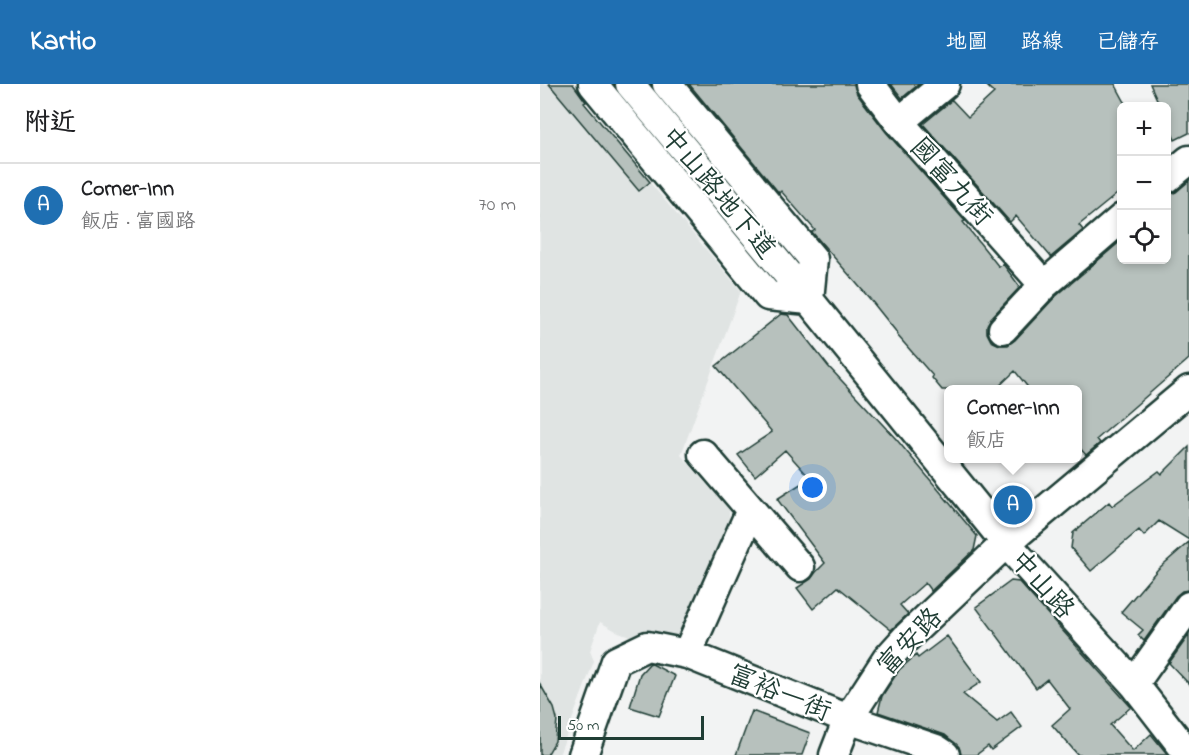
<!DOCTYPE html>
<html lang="zh-TW">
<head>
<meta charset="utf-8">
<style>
	:root { --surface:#fff; --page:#f2f2f2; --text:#202124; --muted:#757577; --line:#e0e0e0; --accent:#1f6fb2 }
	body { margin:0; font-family:"Indie Flower","LXGW WenKai TC",sans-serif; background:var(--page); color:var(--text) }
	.controls { position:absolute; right:18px; top:18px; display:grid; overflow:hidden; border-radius:9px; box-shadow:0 3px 9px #0003 }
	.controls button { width:54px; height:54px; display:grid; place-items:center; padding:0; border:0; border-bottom:2px solid var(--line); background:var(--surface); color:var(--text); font:30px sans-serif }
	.scale { position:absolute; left:18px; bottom:15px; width:146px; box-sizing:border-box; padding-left:6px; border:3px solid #1f3d34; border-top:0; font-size:16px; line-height:21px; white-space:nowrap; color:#1f3d34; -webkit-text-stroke:4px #fff; paint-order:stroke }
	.you { position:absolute; left:273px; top:404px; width:21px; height:21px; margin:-15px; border:4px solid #fff; border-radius:50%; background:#1a73e8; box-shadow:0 0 0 9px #1a73e833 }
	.badge { display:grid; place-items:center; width:39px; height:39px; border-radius:50%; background:var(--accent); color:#fff; font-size:20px; font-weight:700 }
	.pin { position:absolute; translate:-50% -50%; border:3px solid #fff; box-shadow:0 2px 6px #0006 }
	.popup { position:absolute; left:404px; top:301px; width:138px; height:78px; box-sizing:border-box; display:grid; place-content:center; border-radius:9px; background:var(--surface); filter:drop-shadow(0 2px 4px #0005); font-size:20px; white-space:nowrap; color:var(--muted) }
	.popup b { font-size:22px; color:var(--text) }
	.popup::after { content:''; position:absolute; left:50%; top:100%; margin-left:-12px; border:12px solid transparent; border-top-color:var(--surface) }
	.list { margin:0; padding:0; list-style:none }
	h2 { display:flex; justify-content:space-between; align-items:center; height:78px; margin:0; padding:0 24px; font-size:26px }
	h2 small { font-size:20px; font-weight:400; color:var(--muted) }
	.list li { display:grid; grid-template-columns:39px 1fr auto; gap:18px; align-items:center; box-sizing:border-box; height:84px; padding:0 24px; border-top:2px solid var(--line) }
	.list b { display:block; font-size:22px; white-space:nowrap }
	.list p { margin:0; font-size:20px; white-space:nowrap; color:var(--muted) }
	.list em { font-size:20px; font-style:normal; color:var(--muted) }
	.icon { flex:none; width:33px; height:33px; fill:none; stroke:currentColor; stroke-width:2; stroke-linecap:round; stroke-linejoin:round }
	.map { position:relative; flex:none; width:649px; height:671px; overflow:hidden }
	header { display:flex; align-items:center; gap:36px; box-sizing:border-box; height:84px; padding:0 30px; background:var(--accent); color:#fff }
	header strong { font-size:28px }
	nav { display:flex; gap:33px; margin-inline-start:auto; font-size:21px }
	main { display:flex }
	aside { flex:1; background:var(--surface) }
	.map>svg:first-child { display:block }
	.built { fill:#e0e4e3 }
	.building { fill:#b7c1bd; stroke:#1f3d34; stroke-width:1.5 }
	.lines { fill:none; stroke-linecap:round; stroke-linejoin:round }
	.minor-casing { stroke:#1f3d34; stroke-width:33 }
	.minor { stroke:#fff; stroke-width:28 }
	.labels { text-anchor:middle; stroke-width:4.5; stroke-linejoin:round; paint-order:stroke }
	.street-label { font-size:27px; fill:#1f3d34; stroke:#fff }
</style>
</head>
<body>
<header>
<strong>Kartio</strong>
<nav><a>地圖</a><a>路線</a><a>已儲存</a></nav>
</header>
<main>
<aside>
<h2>附近<small></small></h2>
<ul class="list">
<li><span class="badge">A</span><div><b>Corner-Inn</b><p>飯店 · 富國路</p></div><em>70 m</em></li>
</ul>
</aside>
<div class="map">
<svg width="649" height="671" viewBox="0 0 649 671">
	<rect width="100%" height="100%" fill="#f2f3f3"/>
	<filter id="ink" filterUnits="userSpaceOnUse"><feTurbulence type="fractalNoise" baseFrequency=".0167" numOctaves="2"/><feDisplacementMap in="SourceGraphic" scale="12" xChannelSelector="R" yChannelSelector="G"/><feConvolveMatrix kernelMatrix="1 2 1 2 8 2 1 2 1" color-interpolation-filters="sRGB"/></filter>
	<g filter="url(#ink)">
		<!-- built -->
		<path class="built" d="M0,0H33L47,17L44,20L201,207L141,371L189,426L190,440L142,557L125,565L76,547L60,538L50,567L54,577L19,671H0Z"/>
		<!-- building -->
		<path class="building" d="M9,0H33L46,18L44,19L110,98L99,107Z
			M149,0H314L317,10L346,48L425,137L423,138L459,183L463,180L480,203L451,234L447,241V249L451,257L460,261H468L475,256L515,213L582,156V176H627V111L636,108L649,97V275L557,355L560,359L546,371L537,361V306H490L475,287L455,306H402L392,294L393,292L357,251L358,250L330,215L272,148L275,146L241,107L239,109Z
			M351,0H379L362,14Z
			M445,0H575L587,22H582V106L539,141L543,146L511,173L476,132L470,138L383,40L412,16L428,33L454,9Z
			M610,0H649V49L635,56L627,37V22H620Z
			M241,230L248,231L288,282L357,356L437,452L434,466L391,507L385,499L360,521L368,530L351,546L298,503L273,525L257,504L271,495L276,488L285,479L237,415L270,394L245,366L215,392L198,371L232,348L176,282Z
			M649,363V456L619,437L604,452L599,446L551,487L531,464L533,449L569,418L572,422L619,387L622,390Z
			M649,458V506L642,507L636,512L604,557L598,551L603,546L581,528L618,485Z
			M471,497L479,498L591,623L570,641L593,667L611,650L628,671H538L512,641L530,625L507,595L496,604L436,523Z
			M649,551V600L629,579Z
			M407,552L441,598L423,610L457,638L471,628L482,643L451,666L448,662L436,671H421L419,663L405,651L338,628L342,612L359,586L376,571L378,574Z
			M110,579L135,592L119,632L90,623L100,590Z
			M0,600L14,624L17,635L15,657L7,671H0Z
			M212,627L270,649L262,671H196Z"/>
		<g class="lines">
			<!-- minor casing -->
			<g class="minor-casing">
				<path id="minor" d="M53,0L228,212L269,216
					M90,0L269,216L466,459L594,600L649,671
					M127,0L273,175L269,216
					M330,0L359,38L504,201L582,134
					M359,38L405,0
					M626,95L649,76
					M463,245L504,201
					M163,370L260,483
					M147,570L211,426
					M594,600L649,522
					M43,671L76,577L107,562L147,570L308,635L396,665L405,671
					M294,671L308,635L347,575L366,554L466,459L649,306"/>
			</g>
			<!-- minor -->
			<use href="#minor" class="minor"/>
		</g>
	</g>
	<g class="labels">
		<!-- street labels -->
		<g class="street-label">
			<text transform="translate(412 97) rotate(48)" y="9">國富九街</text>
			<text transform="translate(179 108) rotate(50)" y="9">中山路地下道</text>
			<text transform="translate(503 500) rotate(48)" y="9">中山路</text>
			<text transform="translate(369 557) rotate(-47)" y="9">富安路</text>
			<text transform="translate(240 608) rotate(22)" y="9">富裕一街</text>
		</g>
	</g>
</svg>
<div class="controls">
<button>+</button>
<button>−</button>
<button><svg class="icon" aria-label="locate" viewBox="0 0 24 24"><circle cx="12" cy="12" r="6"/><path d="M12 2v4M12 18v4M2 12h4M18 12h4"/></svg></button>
</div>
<div class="scale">50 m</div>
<div class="you"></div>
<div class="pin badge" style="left:473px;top:421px">A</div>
<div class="popup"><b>Corner-Inn</b>飯店</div>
</div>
</main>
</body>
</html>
